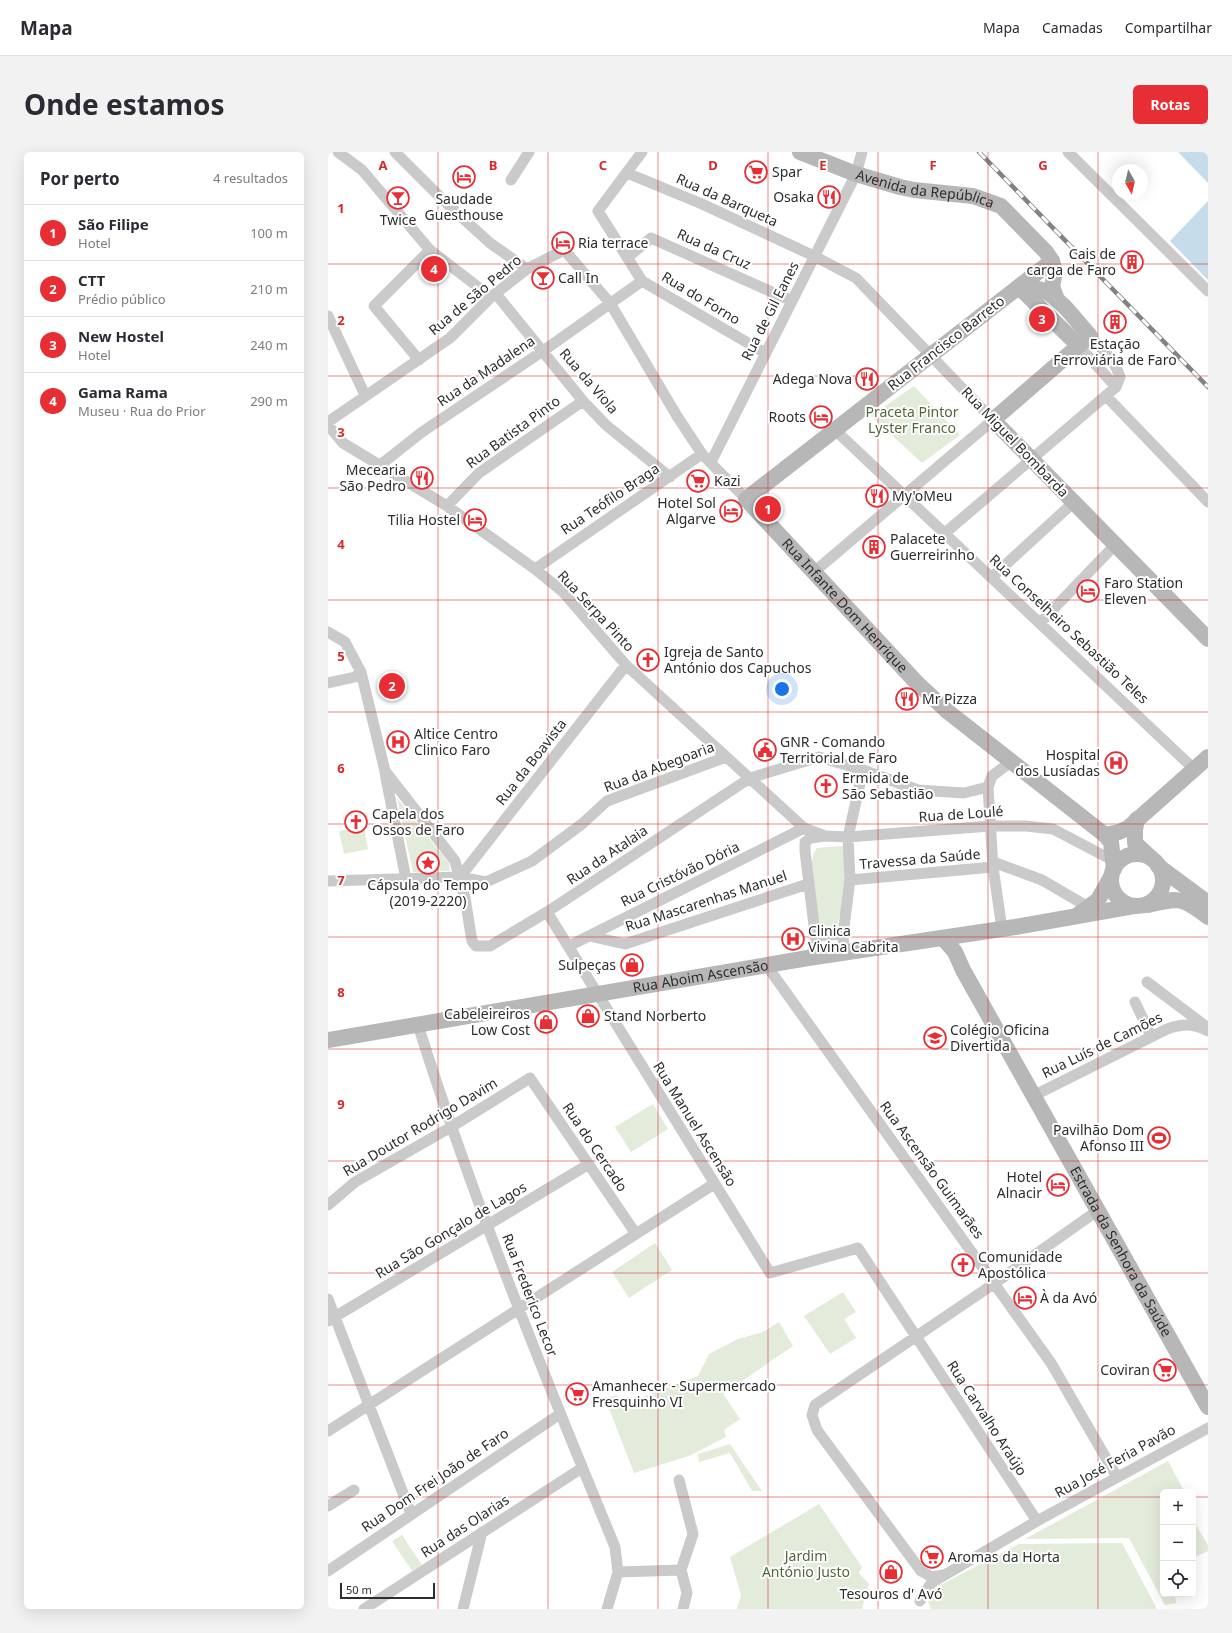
<!DOCTYPE html>
<html lang="pt">
<head>
<meta charset="utf-8">
<style>
	:root { --surface:#fff; --page:#f2f2f3; --text:#2b2b33; --muted:#7c7c81; --line:#e1e1e2; --accent:#e62e34 }
	body { margin:0; font-family:"Noto Sans",sans-serif; background:var(--page); color:var(--text) }
	.controls { position:absolute; right:12px; bottom:12px; display:grid; overflow:hidden; border-radius:6px; box-shadow:0 4px 16px #0002 }
	.controls button { width:36px; height:36px; display:grid; place-items:center; padding:0; border:0; border-bottom:1px solid var(--line); background:var(--surface); color:var(--text); font:20px sans-serif }
	.compass { position:absolute; left:784px; top:12px; width:36px; height:36px; border-radius:50%; background:var(--surface); box-shadow:0 4px 16px #0002; rotate:172deg }
	.scale { position:absolute; left:12px; bottom:10px; width:95px; box-sizing:border-box; padding-left:4px; border:2px solid #2d2d2d; border-top:0; font-size:11px; line-height:14px; white-space:nowrap; color:#2d2d2d; -webkit-text-stroke:3px #fff; paint-order:stroke }
	.you { position:absolute; left:454px; top:537px; width:14px; height:14px; margin:-10px; border:3px solid #fff; border-radius:50%; background:#1a73e8; box-shadow:0 0 0 6px #1a73e833 }
	.badge { display:grid; place-items:center; width:26px; height:26px; border-radius:50%; background:var(--accent); color:#fff; font-size:13px; font-weight:700 }
	.pin { position:absolute; translate:-50% -50%; border:2px solid #fff; box-shadow:0 1px 4px #0006 }
	.list { margin:0; padding:0; list-style:none }
	h2 { display:flex; justify-content:space-between; align-items:center; height:52px; margin:0; padding:0 16px; font-size:17px }
	h2 small { font-size:13px; font-weight:400; color:var(--muted) }
	.list li { display:grid; grid-template-columns:26px 1fr auto; gap:12px; align-items:center; box-sizing:border-box; height:56px; padding:0 16px; border-top:1px solid var(--line) }
	.list b { display:block; font-size:15px; white-space:nowrap }
	.list p { margin:0; font-size:13px; white-space:nowrap; color:var(--muted) }
	.list em { font-size:13px; font-style:normal; color:var(--muted) }
	.icon { flex:none; width:22px; height:22px; fill:none; stroke:currentColor; stroke-width:2; stroke-linecap:round; stroke-linejoin:round }
	.map { position:relative; flex:none; width:880px; height:1457px; overflow:hidden; border-radius:6px }
	header { display:flex; align-items:center; gap:24px; box-sizing:border-box; height:56px; padding:0 20px; background:var(--surface); border-bottom:1px solid var(--line) }
	header strong { font-size:19px }
	nav { display:flex; gap:22px; margin-inline-start:auto; font-size:14px }
	.intro { display:flex; align-items:center; justify-content:space-between; box-sizing:border-box; height:96px; padding:0 24px }
	h1 { margin:0; font-size:28px }
	.button { padding:10px 18px; border-radius:6px; background:var(--accent); color:#fff; font-size:14px; font-weight:700 }
	main { display:flex; gap:24px; padding:0 24px }
	aside { flex:1; background:var(--surface); border-radius:6px; box-shadow:0 4px 16px #0002 }
	.map>svg:first-child { display:block }
	.green { fill:#e3ebdb }
	.water { fill:#c6dceb }
	.lines { fill:none; stroke-linecap:round; stroke-linejoin:round }
	.street { stroke:#cacaca; stroke-width:11 }
	.secondary { stroke:#b7b7b7; stroke-width:16 }
	.rail-casing { stroke:#828282; stroke-width:4.5 }
	.rail { stroke:#fff; stroke-width:3; stroke-dasharray:9; stroke-linecap:butt }
	.grid { fill:none; stroke:#d62828; stroke-width:1; stroke-opacity:0.55 }
	.labels { text-anchor:middle; stroke-width:4; stroke-linejoin:round; paint-order:stroke }
	.poi-label { font-size:14px; fill:#2d2d2d; stroke:#fff; text-anchor:start }
	.street-label { font-size:14px; fill:#2d2d2d; stroke:#fff }
	.park-label { font-size:14px; fill:#4f693b; stroke:#fff }
	.grid-label { font-size:13px; text-anchor:middle; font-weight:bold; fill:#d62828; stroke:#fff; stroke-width:4; stroke-linejoin:round; paint-order:stroke }
</style>
</head>
<body>
<header>
<strong>Mapa</strong>
<nav><a>Mapa</a><a>Camadas</a><a>Compartilhar</a></nav>
</header>
<div class="intro"><h1>Onde estamos</h1><a class="button">Rotas</a></div>
<main>
<aside>
<h2>Por perto<small>4 resultados</small></h2>
<ul class="list">
<li><span class="badge">1</span><div><b>São Filipe</b><p>Hotel</p></div><em>100 m</em></li>
<li><span class="badge">2</span><div><b>CTT</b><p>Prédio público</p></div><em>210 m</em></li>
<li><span class="badge">3</span><div><b>New Hostel</b><p>Hotel</p></div><em>240 m</em></li>
<li><span class="badge">4</span><div><b>Gama Rama</b><p>Museu · Rua do Prior</p></div><em>290 m</em></li>
</ul>
</aside>
<div class="map">
<svg width="880" height="1457" viewBox="0 0 880 1457">
	<rect width="100%" height="100%" fill="#fff"/>
	<!-- green -->
	<path class="green" d="M586,234L632,283L594,311L543,264Z
		M69,646L121,711L122,719L85,720Z
		M36,674L40,697L16,702L11,679Z
		M514,694C531,715 514,750 509,774L505,779L498,781L493,777L490,770C488,751 477,711 489,696Z
		M325,952L340,977L303,1000L287,975Z
		M327,1091L344,1118L301,1146L284,1120Z
		M515,1140L528,1160L516,1167L528,1186L502,1202L476,1164Z
		M451,1170L465,1194L395,1242L412,1267L396,1278L398,1285L361,1304L306,1321L277,1246L289,1243L294,1253L370,1224L381,1202L410,1187L435,1180Z
		M402,1292L434,1339H424L402,1301L371,1310L370,1302Z
		M840,1309L856,1339L835,1340V1442H847L848,1451L837,1453L801,1386L697,1387Z
		M491,1352L534,1415L531,1421L541,1432L534,1457H409L413,1443L402,1405Z
		M865,1368L880,1393V1399L865,1406Z
		M74,1383L94,1413L84,1419L64,1389Z
		M794,1391L829,1457H603L599,1447L607,1436L691,1392Z"/>
	<!-- water -->
	<path class="water" d="M850,0H880V31Z
		M880,49V128L842,89Z"/>
	<g class="lines">
		<!-- street -->
		<path class="street" d="M10,0L34,18L102,98L163,145
			M67,0L115,48L162,91L199,117
			M314,0L270,59L314,129L437,201
			M740,0L880,139
			M299,21L374,52L486,104L528,126L665,268L486,420
			M183,28L201,0
			M232,93L282,151L349,264L374,302L418,347
			M300,105L323,86L464,149
			M168,142L255,249L278,273L342,325
			M0,164L37,243
			M751,194L788,235
			M91,208L46,154L102,98
			M778,244L880,350
			M0,270L122,186L163,145L199,117L236,98
			M0,273L15,291L119,354L207,417L235,440L298,513L476,676L497,684L520,685L662,674H698L725,677L786,709
			M507,278L866,617
			M383,310L528,22L534,0
			M51,314L94,280L215,199L314,129
			M119,354L151,321L255,249
			M617,381L788,235L792,225C786,207 775,198 762,184
			M207,417L374,302
			M664,425L746,350
			M712,471L787,393
			M0,480L17,490L33,520L57,619L127,709L137,746L144,789L148,794H162L219,760L422,626L491,605L535,618L590,638L636,641L660,635
			M0,531L27,525L33,520
			M57,621L78,727
			M665,710L714,728L762,756
			M132,725L298,513
			M522,728L665,715
			M0,729L132,725L158,730L204,709L254,672L279,649L398,605
			M219,760L442,1121L530,1096L709,1369L603,1431L592,1449
			M674,777L665,715L660,635L664,624L684,609
			M261,784L297,792L480,732
			M488,784L515,782
			M241,794L476,676
			M516,801L515,782L522,728L520,685L535,618
			M480,806L486,798L488,790L477,699V690L483,686L496,684
			M439,814L723,1211L789,1325
			M819,830L876,873
			M807,850L823,884
			M90,873C146,1051 216,1223 287,1395L290,1420L279,1457
			M705,944L839,877C854,872 865,871 880,879
			M0,1053L27,1030L123,975L202,926L308,1082
			M0,1147L83,1362
			M0,1169L261,1012
			M0,1279L386,1032
			M351,1328L365,1382L353,1418L359,1441L355,1457
			M0,1354L26,1338
			M709,1369L880,1276
			M0,1419L232,1262
			M290,1420L353,1418
			M615,1423L604,1425L593,1419L489,1278L484,1263L487,1253L667,1131L769,1059
			M36,1457L254,1316
			M135,1457L154,1380"/>
		<!-- secondary -->
		<g class="secondary">
			<path id="s1" d="M472,0L528,22L572,35L586,38L645,44L673,54L718,100L724,109L727,121L724,134L729,148"/>
			<path id="s2" d="M724,109L418,347L588,530L619,559L777,683L783,690L786,717"/>
			<path d="M691,135C699,136 710,135 718,140C735,149 749,170 762,184L665,268L880,487"/>
			<path d="M691,135L751,194"/>
			<path d="M809,667L807,678V691L823,706"/>
			<path d="M777,683L791,680L800,676L880,605"/>
			<circle cx="809" cy="728" r="26"/>
			<path d="M830,714L880,751"/>
			<path d="M820,753C851,745 854,745 880,765"/>
			<path d="M751,762L770,748L783,725"/>
			<path id="s3" d="M615,786L627,800L635,818L880,1255"/>
			<path id="s4" d="M0,888L480,806L687,775L806,754"/>
		</g>
		<!-- rail casing -->
		<g class="rail-casing">
			<path id="rail" d="M651,0L880,235"/>
		</g>
		<!-- rail -->
		<use href="#rail" class="rail"/>
	</g>
	<!-- grid -->
	<path class="grid" d="M110,0V1457M220,0V1457M330,0V1457M440,0V1457M550,0V1457M660,0V1457M770,0V1457M0,112H880M0,224H880M0,336H880M0,448H880M0,560H880M0,672H880M0,785H880M0,897H880M0,1009H880M0,1121H880M0,1233H880M0,1345H835M865,1345H880"/>
	<!-- icons -->
	<defs>
		<g id="supermarket-ring" transform="scale(1.15)"><circle r="9.5" fill="#fff" stroke="#e62e34" stroke-width="1.5"/><path d="M-6-5.5h2.5l.6 2H6L4.5 2H-2.5L-4.4-4H-6ZM-1.5 3.2a1.3 1.3 0 1 0 .1 0ZM3 3.2a1.3 1.3 0 1 0 .1 0Z" fill="#e62e34"/></g>
		<g id="hotel-ring" transform="scale(1.15)"><circle r="9.5" fill="#fff" stroke="#e62e34" stroke-width="1.5"/><path d="M-6-4.5h1.5V1H6V5H4.5V3h-9V5H-6ZM-4 0a1.8 1.8 0 1 1 3.6 0ZM.5 0V-2.5h3Q6-2.5 6 0Z" fill="#e62e34"/></g>
		<g id="restaurant-ring" transform="scale(1.15)"><circle r="9.5" fill="#fff" stroke="#e62e34" stroke-width="1.5"/><path d="M-5-6h1v4h1v-4h1v4h1v-4h1v5L-1.5 .5V6h-2V.5L-5-1ZM5-6V6H3V1.5H1.5Q1.5-4 5-6Z" fill="#e62e34"/></g>
		<g id="bar-ring" transform="scale(1.15)"><circle r="9.5" fill="#fff" stroke="#e62e34" stroke-width="1.5"/><path d="M-6-5H6L.8 .8V4.5H3.5V6h-7V4.5H-.8V.8Z" fill="#e62e34"/></g>
		<g id="building-ring" transform="scale(1.15)"><circle r="9.5" fill="#fff" stroke="#e62e34" stroke-width="1.5"/><path d="M-4-6H4V6H1V3H-1V6H-4ZM-2.5-4.3h1.7v1.8h-1.7ZM.8-4.3h1.7v1.8H.8ZM-2.5-1h1.7V.8h-1.7ZM.8-1h1.7V.8H.8Z" fill="#e62e34"/></g>
		<g id="church-ring" transform="scale(1.15)"><circle r="9.5" fill="#fff" stroke="#e62e34" stroke-width="1.5"/><path d="M-1.2-6h2.4v3.5h3.3v2.4h-3.3V6h-2.4V-.1h-3.3v-2.4h3.3Z" fill="#e62e34"/></g>
		<g id="hospital-ring" transform="scale(1.15)"><circle r="9.5" fill="#fff" stroke="#e62e34" stroke-width="1.5"/><path d="M-5-5h3v3.5h4V-5h3V5h-3V1.5h-4V5h-3Z" fill="#e62e34"/></g>
		<g id="civic-ring" transform="scale(1.15)"><circle r="9.5" fill="#fff" stroke="#e62e34" stroke-width="1.5"/><path d="M-.6-6.5H3V-4.5H.6V-3L4-1V1h2V6H-6V1h2V-1L-.6-3ZM-1.2 2.5V6h2.4V2.5Z" fill="#e62e34"/></g>
		<g id="sight-ring" transform="scale(1.15)"><circle r="9.5" fill="#fff" stroke="#e62e34" stroke-width="1.5"/><path d="M0-6L1.8-2.2L6-1.7L2.9 1.2L3.7 5.4L0 3.3L-3.7 5.4L-2.9 1.2L-6-1.7L-1.8-2.2Z" fill="#e62e34"/></g>
		<g id="shop-ring" transform="scale(1.15)"><circle r="9.5" fill="#fff" stroke="#e62e34" stroke-width="1.5"/><path d="M-5-2.5h2.3a2.7 3.5 0 0 1 5.4 0H5L5.5 6h-11ZM-1.5-2.5h3a1.5 2.3 0 0 0-3 0Z" fill="#e62e34"/></g>
		<g id="school-ring" transform="scale(1.15)"><circle r="9.5" fill="#fff" stroke="#e62e34" stroke-width="1.5"/><path d="M0-5L7-2L0 1L-7-2ZM-4 1L0 2.5L4 1V4Q0 6-4 4Z" fill="#e62e34"/></g>
		<g id="stadium-ring" transform="scale(1.15)"><circle r="9.5" fill="#fff" stroke="#e62e34" stroke-width="1.5"/><path d="M0-5a6.5 5 0 1 0 0 10a6.5 5 0 1 0 0-10ZM-3.5-1.8h7v3.6h-7Z" fill="#e62e34"/></g>
	</defs>
	<g fill-rule="evenodd">
		<use href="#supermarket-ring" x="428" y="20"/>
		<use href="#hotel-ring" x="136" y="25"/>
		<use href="#restaurant-ring" x="501" y="45"/>
		<use href="#bar-ring" x="70" y="46"/>
		<use href="#hotel-ring" x="235" y="91"/>
		<use href="#building-ring" x="804" y="110"/>
		<use href="#bar-ring" x="215" y="126"/>
		<use href="#building-ring" x="787" y="170"/>
		<use href="#restaurant-ring" x="539" y="227"/>
		<use href="#hotel-ring" x="493" y="265"/>
		<use href="#restaurant-ring" x="94" y="326"/>
		<use href="#supermarket-ring" x="370" y="329"/>
		<use href="#restaurant-ring" x="549" y="344"/>
		<use href="#hotel-ring" x="403" y="359"/>
		<use href="#hotel-ring" x="147" y="368"/>
		<use href="#building-ring" x="546" y="395"/>
		<use href="#hotel-ring" x="760" y="439"/>
		<use href="#church-ring" x="320" y="508"/>
		<use href="#restaurant-ring" x="579" y="547"/>
		<use href="#hospital-ring" x="70" y="590"/>
		<use href="#civic-ring" x="437" y="598"/>
		<use href="#hospital-ring" x="788" y="611"/>
		<use href="#church-ring" x="498" y="634"/>
		<use href="#church-ring" x="28" y="670"/>
		<use href="#sight-ring" x="100" y="711"/>
		<use href="#hospital-ring" x="465" y="787"/>
		<use href="#shop-ring" x="304" y="813"/>
		<use href="#shop-ring" x="260" y="864"/>
		<use href="#shop-ring" x="218" y="870"/>
		<use href="#school-ring" x="607" y="886"/>
		<use href="#stadium-ring" x="831" y="986"/>
		<use href="#hotel-ring" x="730" y="1033"/>
		<use href="#church-ring" x="635" y="1113"/>
		<use href="#hotel-ring" x="697" y="1146"/>
		<use href="#supermarket-ring" x="837" y="1218"/>
		<use href="#supermarket-ring" x="249" y="1242"/>
		<use href="#supermarket-ring" x="604" y="1405"/>
		<use href="#shop-ring" x="563" y="1420"/>
	</g>
	<g class="labels">
		<!-- poi labels -->
		<g class="poi-label">
			<text x="444" y="25">Spar</text>
			<text x="486" y="50" text-anchor="end">Osaka</text>
			<text x="136" y="52" text-anchor="middle">Saudade<tspan x="136" dy="16">Guesthouse</tspan></text>
			<text x="70" y="73" text-anchor="middle">Twice</text>
			<text x="250" y="96">Ria terrace</text>
			<text x="788" y="107" text-anchor="end">Cais de<tspan x="788" dy="16">carga de Faro</tspan></text>
			<text x="230" y="131">Call In</text>
			<text x="787" y="197" text-anchor="middle">Estação<tspan x="787" dy="16">Ferroviária de Faro</tspan></text>
			<text x="524" y="232" text-anchor="end">Adega Nova</text>
			<text x="478" y="270" text-anchor="end">Roots</text>
			<text x="78" y="323" text-anchor="end">Mecearia<tspan x="78" dy="16">São Pedro</tspan></text>
			<text x="386" y="334">Kazi</text>
			<text x="564" y="349">My'oMeu</text>
			<text x="388" y="356" text-anchor="end">Hotel Sol<tspan x="388" dy="16">Algarve</tspan></text>
			<text x="132" y="373" text-anchor="end">Tilia Hostel</text>
			<text x="562" y="392">Palacete<tspan x="562" dy="16">Guerreirinho</tspan></text>
			<text x="776" y="436">Faro Station<tspan x="776" dy="16">Eleven</tspan></text>
			<text x="336" y="505">Igreja de Santo<tspan x="336" dy="16">António dos Capuchos</tspan></text>
			<text x="594" y="552">Mr Pizza</text>
			<text x="86" y="587">Altice Centro<tspan x="86" dy="16">Clinico Faro</tspan></text>
			<text x="452" y="595">GNR - Comando<tspan x="452" dy="16">Territorial de Faro</tspan></text>
			<text x="772" y="608" text-anchor="end">Hospital<tspan x="772" dy="16">dos Lusíadas</tspan></text>
			<text x="514" y="631">Ermida de<tspan x="514" dy="16">São Sebastião</tspan></text>
			<text x="44" y="667">Capela dos<tspan x="44" dy="16">Ossos de Faro</tspan></text>
			<text x="100" y="738" text-anchor="middle">Cápsula do Tempo<tspan x="100" dy="16">(2019-2220)</tspan></text>
			<text x="480" y="784">Clinica<tspan x="480" dy="16">Vivina Cabrita</tspan></text>
			<text x="288" y="818" text-anchor="end">Sulpeças</text>
			<text x="202" y="867" text-anchor="end">Cabeleireiros<tspan x="202" dy="16">Low Cost</tspan></text>
			<text x="276" y="869">Stand Norberto</text>
			<text x="622" y="883">Colégio Oficina<tspan x="622" dy="16">Divertida</tspan></text>
			<text x="816" y="983" text-anchor="end">Pavilhão Dom<tspan x="816" dy="16">Afonso III</tspan></text>
			<text x="714" y="1030" text-anchor="end">Hotel<tspan x="714" dy="16">Alnacir</tspan></text>
			<text x="650" y="1110">Comunidade<tspan x="650" dy="16">Apostólica</tspan></text>
			<text x="712" y="1151">À da Avó</text>
			<text x="822" y="1223" text-anchor="end">Coviran</text>
			<text x="264" y="1239">Amanhecer - Supermercado<tspan x="264" dy="16">Fresquinho VI</tspan></text>
			<text x="620" y="1410">Aromas da Horta</text>
			<text x="563" y="1447" text-anchor="middle">Tesouros d' Avó</text>
		</g>
		<!-- street labels -->
		<g class="street-label">
			<text dy="5" stroke="none"><textPath href="#s1" startOffset="131">Avenida da República</textPath></text>
			<text transform="translate(399 48) rotate(24)" y="5">Rua da Barqueta</text>
			<text transform="translate(386 97) rotate(24)" y="5">Rua da Cruz</text>
			<text transform="translate(147 143) rotate(-40)" y="5">Rua de São Pedro</text>
			<text transform="translate(373 146) rotate(31)" y="5">Rua do Forno</text>
			<text transform="translate(442 159) rotate(-63)" y="5">Rua de Gil Eanes</text>
			<text transform="translate(618 191) rotate(-38)" y="5">Rua Francisco Barreto</text>
			<text transform="translate(158 219) rotate(-34)" y="5">Rua da Madalena</text>
			<text transform="translate(261 229) rotate(49)" y="5">Rua da Viola</text>
			<text transform="translate(185 280) rotate(-36)" y="5">Rua Batista Pinto</text>
			<text transform="translate(687 290) rotate(46)" y="5">Rua Miguel Bombarda</text>
			<text transform="translate(282 347) rotate(-34)" y="5">Rua Teófilo Braga</text>
			<text dy="5" stroke="none"><textPath href="#s2" startOffset="533">Rua Infante Dom Henrique</textPath></text>
			<text transform="translate(268 459) rotate(47)" y="5">Rua Serpa Pinto</text>
			<text transform="translate(741 477) rotate(43)" y="5">Rua Conselheiro Sebastião Teles</text>
			<text transform="translate(203 610) rotate(-52)" y="5">Rua da Boavista</text>
			<text transform="translate(331 615) rotate(-21)" y="5">Rua da Abegoaria</text>
			<text transform="translate(633 662) rotate(-4)" y="5">Rua de Loulé</text>
			<text transform="translate(279 703) rotate(-34)" y="5">Rua da Atalaia</text>
			<text transform="translate(592 707) rotate(-5)" y="5">Travessa da Saúde</text>
			<text transform="translate(352 722) rotate(-26)" y="5">Rua Cristóvão Dória</text>
			<text transform="translate(378 749) rotate(-18)" y="5">Rua Mascarenhas Manuel</text>
			<text dy="5" stroke="none"><textPath href="#s4" startOffset="378">Rua Aboim Ascensão</textPath></text>
			<text transform="translate(774 893) rotate(-26)" y="5">Rua Luís de Camões</text>
			<text transform="translate(367 972) rotate(58)" y="5">Rua Manuel Ascensão</text>
			<text transform="translate(92 975) rotate(-31)" y="5">Rua Doutor Rodrigo Davim</text>
			<text transform="translate(267 995) rotate(56)" y="5">Rua do Cercado</text>
			<text transform="translate(604 1018) rotate(54)" y="5">Rua Ascensão Guimarães</text>
			<text transform="translate(123 1078) rotate(-31)" y="5">Rua São Gonçalo de Lagos</text>
			<text dy="5" stroke="none"><textPath href="#s3" startOffset="361">Estrada da Senhora da Saúde</textPath></text>
			<text transform="translate(202 1143) rotate(69)" y="5">Rua Frederico Lecor</text>
			<text transform="translate(659 1266) rotate(57)" y="5">Rua Carvalho Araújo</text>
			<text transform="translate(787 1309) rotate(-29)" y="5">Rua José Feria Pavão</text>
			<text transform="translate(107 1328) rotate(-34)" y="5">Rua Dom Frei João de Faro</text>
			<text transform="translate(137 1374) rotate(-33)" y="5">Rua das Olarias</text>
		</g>
		<!-- park labels -->
		<g class="park-label">
			<text x="584" y="265">Praceta Pintor<tspan x="584" dy="16">Lyster Franco</tspan></text>
			<text x="478" y="1409">Jardim<tspan x="478" dy="16">António Justo</tspan></text>
		</g>
	</g>
	<g class="grid-label">
		<text x="55" y="18">A</text>
		<text x="165" y="18">B</text>
		<text x="275" y="18">C</text>
		<text x="385" y="18">D</text>
		<text x="495" y="18">E</text>
		<text x="605" y="18">F</text>
		<text x="715" y="18">G</text>
		<text x="13" y="61">1</text>
		<text x="13" y="173">2</text>
		<text x="13" y="285">3</text>
		<text x="13" y="397">4</text>
		<text x="13" y="509">5</text>
		<text x="13" y="621">6</text>
		<text x="13" y="733">7</text>
		<text x="13" y="845">8</text>
		<text x="13" y="957">9</text>
	</g>
</svg>
<div class="controls">
<button>+</button>
<button>−</button>
<button><svg class="icon" aria-label="locate" viewBox="0 0 24 24"><circle cx="12" cy="12" r="6"/><path d="M12 2v4M12 18v4M2 12h4M18 12h4"/></svg></button>
</div>
<svg class="compass" viewBox="-18 -18 36 36"><path d="M0-13l5 13h-10z" fill="#e53935"/><path d="M0 13l5-13h-10z" fill="#7c7c81"/></svg>
<div class="scale">50 m</div>
<div class="you"></div>
<div class="pin badge" style="left:440px;top:357px">1</div>
<div class="pin badge" style="left:64px;top:534px">2</div>
<div class="pin badge" style="left:714px;top:167px">3</div>
<div class="pin badge" style="left:106px;top:117px">4</div>
</div>
</main>
</body>
</html>
